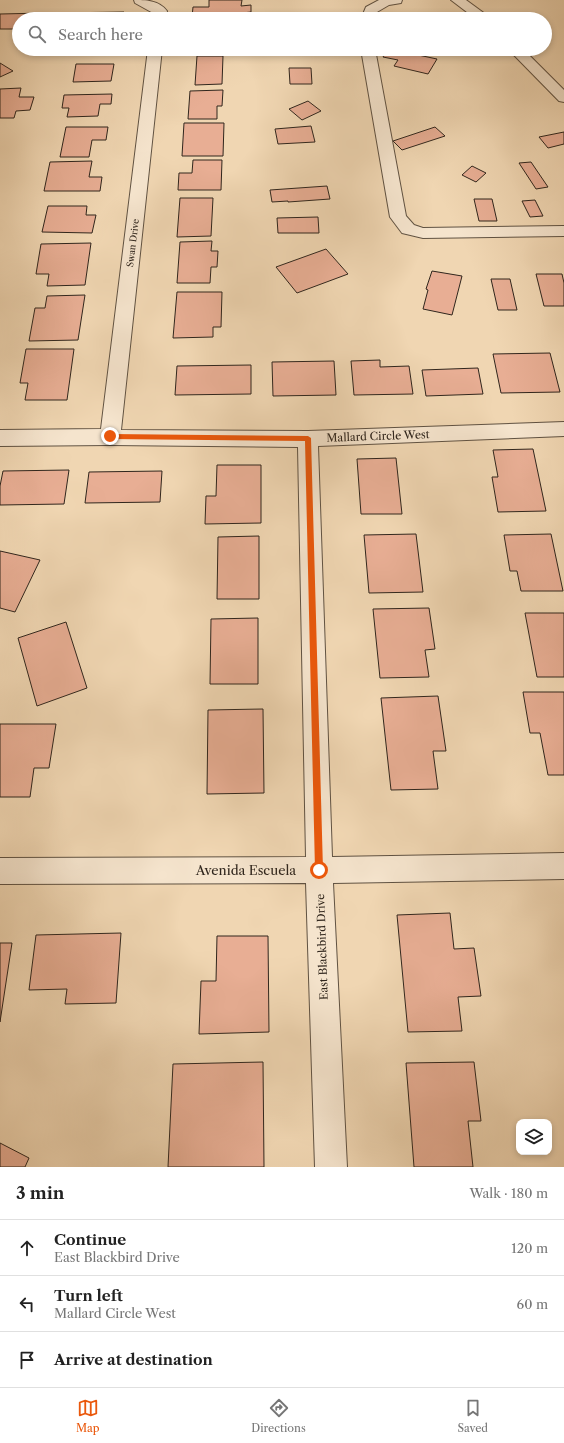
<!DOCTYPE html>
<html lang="en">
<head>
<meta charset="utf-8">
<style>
	:root { --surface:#fff; --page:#f6f6f6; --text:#222; --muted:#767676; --line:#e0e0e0; --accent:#ea580c }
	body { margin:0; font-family:"Libre Caslon Text",serif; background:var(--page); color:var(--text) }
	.controls { position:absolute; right:12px; bottom:12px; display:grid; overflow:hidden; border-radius:8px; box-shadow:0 2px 6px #0003 }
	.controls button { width:36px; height:36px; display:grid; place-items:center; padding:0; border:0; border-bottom:1px solid var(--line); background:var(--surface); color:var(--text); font:20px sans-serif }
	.stop { position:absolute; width:12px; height:12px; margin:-9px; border:3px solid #ea580c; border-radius:50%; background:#fff }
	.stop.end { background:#ea580c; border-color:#fff; box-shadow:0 1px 4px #0008 }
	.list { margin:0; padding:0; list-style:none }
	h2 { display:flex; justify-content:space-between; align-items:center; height:52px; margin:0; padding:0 16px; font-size:17px }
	h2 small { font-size:13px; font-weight:400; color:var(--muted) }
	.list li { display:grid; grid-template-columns:26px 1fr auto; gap:12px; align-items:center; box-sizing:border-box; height:56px; padding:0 16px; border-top:1px solid var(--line) }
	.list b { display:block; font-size:15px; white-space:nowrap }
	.list p { margin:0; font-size:13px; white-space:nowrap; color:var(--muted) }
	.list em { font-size:13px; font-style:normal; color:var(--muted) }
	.icon { flex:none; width:22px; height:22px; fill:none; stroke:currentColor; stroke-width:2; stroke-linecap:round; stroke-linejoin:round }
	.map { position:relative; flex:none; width:564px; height:1167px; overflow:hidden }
	.search { position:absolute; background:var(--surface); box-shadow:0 2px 6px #0003; left:12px; right:12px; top:12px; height:44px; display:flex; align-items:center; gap:10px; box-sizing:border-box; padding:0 14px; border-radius:22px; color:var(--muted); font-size:15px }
	.sheet { height:220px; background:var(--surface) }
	nav { display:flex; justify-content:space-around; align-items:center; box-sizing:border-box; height:56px; border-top:1px solid var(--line); background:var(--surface); font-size:11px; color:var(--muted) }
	nav a { display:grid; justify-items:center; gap:2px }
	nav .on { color:var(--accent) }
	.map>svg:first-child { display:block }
	.building { fill:#e8ae94; stroke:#30261d }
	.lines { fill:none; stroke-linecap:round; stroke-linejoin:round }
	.minor-casing { stroke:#605242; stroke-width:2 }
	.minor { fill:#f5e4cd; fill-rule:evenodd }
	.route { fill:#ea580c }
	.labels { text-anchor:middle; stroke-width:3; stroke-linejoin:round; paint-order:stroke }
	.far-street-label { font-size:9px; fill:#30261d; stroke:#f5e4cd }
	.street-label { font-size:11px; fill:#30261d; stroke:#f5e4cd }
	.near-street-label { font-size:13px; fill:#30261d; stroke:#f5e4cd }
</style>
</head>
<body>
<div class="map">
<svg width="564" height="1167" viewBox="0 0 564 1167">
	<rect width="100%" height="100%" fill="#f0d6b2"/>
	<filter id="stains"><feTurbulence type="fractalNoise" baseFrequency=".005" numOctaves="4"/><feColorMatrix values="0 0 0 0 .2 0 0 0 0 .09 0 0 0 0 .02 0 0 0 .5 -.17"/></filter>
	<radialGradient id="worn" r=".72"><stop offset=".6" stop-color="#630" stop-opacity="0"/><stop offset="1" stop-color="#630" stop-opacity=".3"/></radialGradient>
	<!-- building -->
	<path class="building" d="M209,0H242L241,6L251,5V12L242,13V17H192L193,7H209Z
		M124,12L123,19H56L57,13Z
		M46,13L45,19H19V29H0V14Z
		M82,49H119L118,51L82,52Z
		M190,49H254V52H190Z
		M388,49H390L437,59L428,74L394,66L398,60L383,57Z
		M197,56H223L222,84L195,85Z
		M0,63L13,71L0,77Z
		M76,64H114L111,81L73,82Z
		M289,68H311L312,84H290Z
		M21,88L19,97H34L30,110L16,111L14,118H0V89Z
		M223,90L222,106H217V119H188L190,91Z
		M112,94L111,104H100L98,116L67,117L69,108H62L64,95Z
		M308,101L321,111L302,120L289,109Z
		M184,123H224L223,156H182Z
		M311,126L315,142L278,144L275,129Z
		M66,127H108L106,140H92L89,157H60Z
		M435,127L445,136L402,150L393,141Z
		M564,132V144L548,148L539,137Z
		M193,160H222L221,190H178L179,173H192Z
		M92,161L89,177H102L100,191H44L50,162Z
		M531,162L548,187L536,189L519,163Z
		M472,166L486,173L476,182L462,175Z
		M327,186L330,199L288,202V201L272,202L270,190Z
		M180,198H213L211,236L177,237Z
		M474,199H492L497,221H479Z
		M535,200L543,216L530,217L522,201Z
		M48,206H87L86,215H96L92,233L42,232Z
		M318,217L319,233H278L277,218Z
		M212,241L211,251H218L217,267H211L210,283H177L180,242Z
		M91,243L85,285L47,286L49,274H36L41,244Z
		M326,249L348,274L297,293L276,267Z
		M432,271L462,276L452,315L423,309L428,290L426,289Z
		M536,274H562L564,283V306H544Z
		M491,279H510L517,310H498Z
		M177,292H222L221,327H213V337L173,338Z
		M85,295L78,340L29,341L35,308H45L47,296Z
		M26,349H74L67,400H25L28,383H20Z
		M550,353L560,392L501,393L493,354Z
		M380,360V367L409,366L413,394L354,395L351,361Z
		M334,361L336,395L273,396L272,362Z
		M251,365V394L175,395L177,366Z
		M478,368L483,394L426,396L422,370Z
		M533,449L546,511L498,512L492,477H498L493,450Z
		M396,458L402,514H361L357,459Z
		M217,465H261V523L205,524L206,496H216Z
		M69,470L64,504L0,505V486L3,471Z
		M162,471L160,502L85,503L89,472Z
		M416,534L423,592L369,593L364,535Z
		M551,534L563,591H521L517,571H510L504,535Z
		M259,536V599H217L218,537Z
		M0,551L40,560L15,612L0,608Z
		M429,608L435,649L425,650L429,677L380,678L373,609Z
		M525,613H564V677H537Z
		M258,618V684H210L211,619Z
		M66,622L87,688L37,706L18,638Z
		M523,692H564V775H548L540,733H530Z
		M438,696L446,751H433L438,789L391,790L381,698Z
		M263,709L264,793L207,794L208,710Z
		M0,724H56L49,768H34L30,797H0Z
		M450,913L454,949L474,948L481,996L458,997L462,1031L408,1032L397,915Z
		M121,933L116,1003L65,1004L67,989L29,990L36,935Z
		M217,936H268L269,1032L199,1034L201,981H216Z
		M0,943H12L0,1022Z
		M263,1062L264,1167H168L173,1064Z
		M474,1062L481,1121H468L473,1167H414L406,1063Z
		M0,1143L29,1158L25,1167H0Z"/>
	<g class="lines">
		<!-- minor casing -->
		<g class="minor-casing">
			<path id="minor" d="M134,0C145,0 159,0 167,11L166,19H152L153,13L135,3Z
				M379,0H402L401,3L389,5L377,12L375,19H361L366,7Z
				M451,0H466L492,19H476Z
				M148,49H162L121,430L308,431L564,422V436L318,446L332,857L564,853V879L333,883L347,1167H315L306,883L0,884V858L306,857L298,447L110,445L0,446V430L101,429Z
				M361,49H375L406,216L414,225L423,228L564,226V236L423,238L402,233L390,217Z
				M508,49H523L564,90V102L559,101Z"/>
		</g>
		<!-- minor -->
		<use href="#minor" class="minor"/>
	</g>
	<!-- route -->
	<path class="route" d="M110,434L308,436L311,438L323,870L322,873H317L315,870L305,441L110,439L107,436Z"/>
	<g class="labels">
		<!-- far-street labels -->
		<g class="far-street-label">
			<text transform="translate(133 243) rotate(-83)" y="3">Swan Drive</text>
		</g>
		<!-- street labels -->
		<g class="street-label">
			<text transform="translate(378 436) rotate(-2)" y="4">Mallard Circle West</text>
			<text transform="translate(322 947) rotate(-92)" y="4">East Blackbird Drive</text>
		</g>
		<!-- near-street labels -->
		<g class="near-street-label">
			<text x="246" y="875">Avenida Escuela</text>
		</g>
	</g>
	<rect width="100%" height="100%" filter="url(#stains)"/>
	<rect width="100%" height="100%" fill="url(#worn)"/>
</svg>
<div class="controls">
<button><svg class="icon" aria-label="layers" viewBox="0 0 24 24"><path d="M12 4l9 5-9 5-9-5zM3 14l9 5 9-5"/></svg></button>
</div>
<div class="stop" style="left:319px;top:870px"></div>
<div class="stop end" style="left:110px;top:436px"></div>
<div class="search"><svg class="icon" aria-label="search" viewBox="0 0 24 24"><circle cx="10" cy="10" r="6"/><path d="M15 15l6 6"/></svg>Search here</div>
</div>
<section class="sheet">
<h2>3 min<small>Walk · 180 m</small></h2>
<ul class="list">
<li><svg class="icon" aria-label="ahead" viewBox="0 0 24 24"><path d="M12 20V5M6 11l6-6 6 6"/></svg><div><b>Continue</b><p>East Blackbird Drive</p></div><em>120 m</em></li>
<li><svg class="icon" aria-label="left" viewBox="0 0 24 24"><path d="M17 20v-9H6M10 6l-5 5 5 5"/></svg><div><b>Turn left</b><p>Mallard Circle West</p></div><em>60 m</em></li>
<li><svg class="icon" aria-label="arrive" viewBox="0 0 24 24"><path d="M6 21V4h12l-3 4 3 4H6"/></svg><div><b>Arrive at destination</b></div></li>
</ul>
</section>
<nav>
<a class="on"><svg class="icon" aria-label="map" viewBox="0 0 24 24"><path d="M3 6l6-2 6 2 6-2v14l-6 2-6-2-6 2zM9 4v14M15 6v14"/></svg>Map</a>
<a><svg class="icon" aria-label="directions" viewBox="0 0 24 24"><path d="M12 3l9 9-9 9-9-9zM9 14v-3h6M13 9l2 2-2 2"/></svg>Directions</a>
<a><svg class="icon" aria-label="saved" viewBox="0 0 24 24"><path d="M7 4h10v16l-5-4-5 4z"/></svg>Saved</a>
</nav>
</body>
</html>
